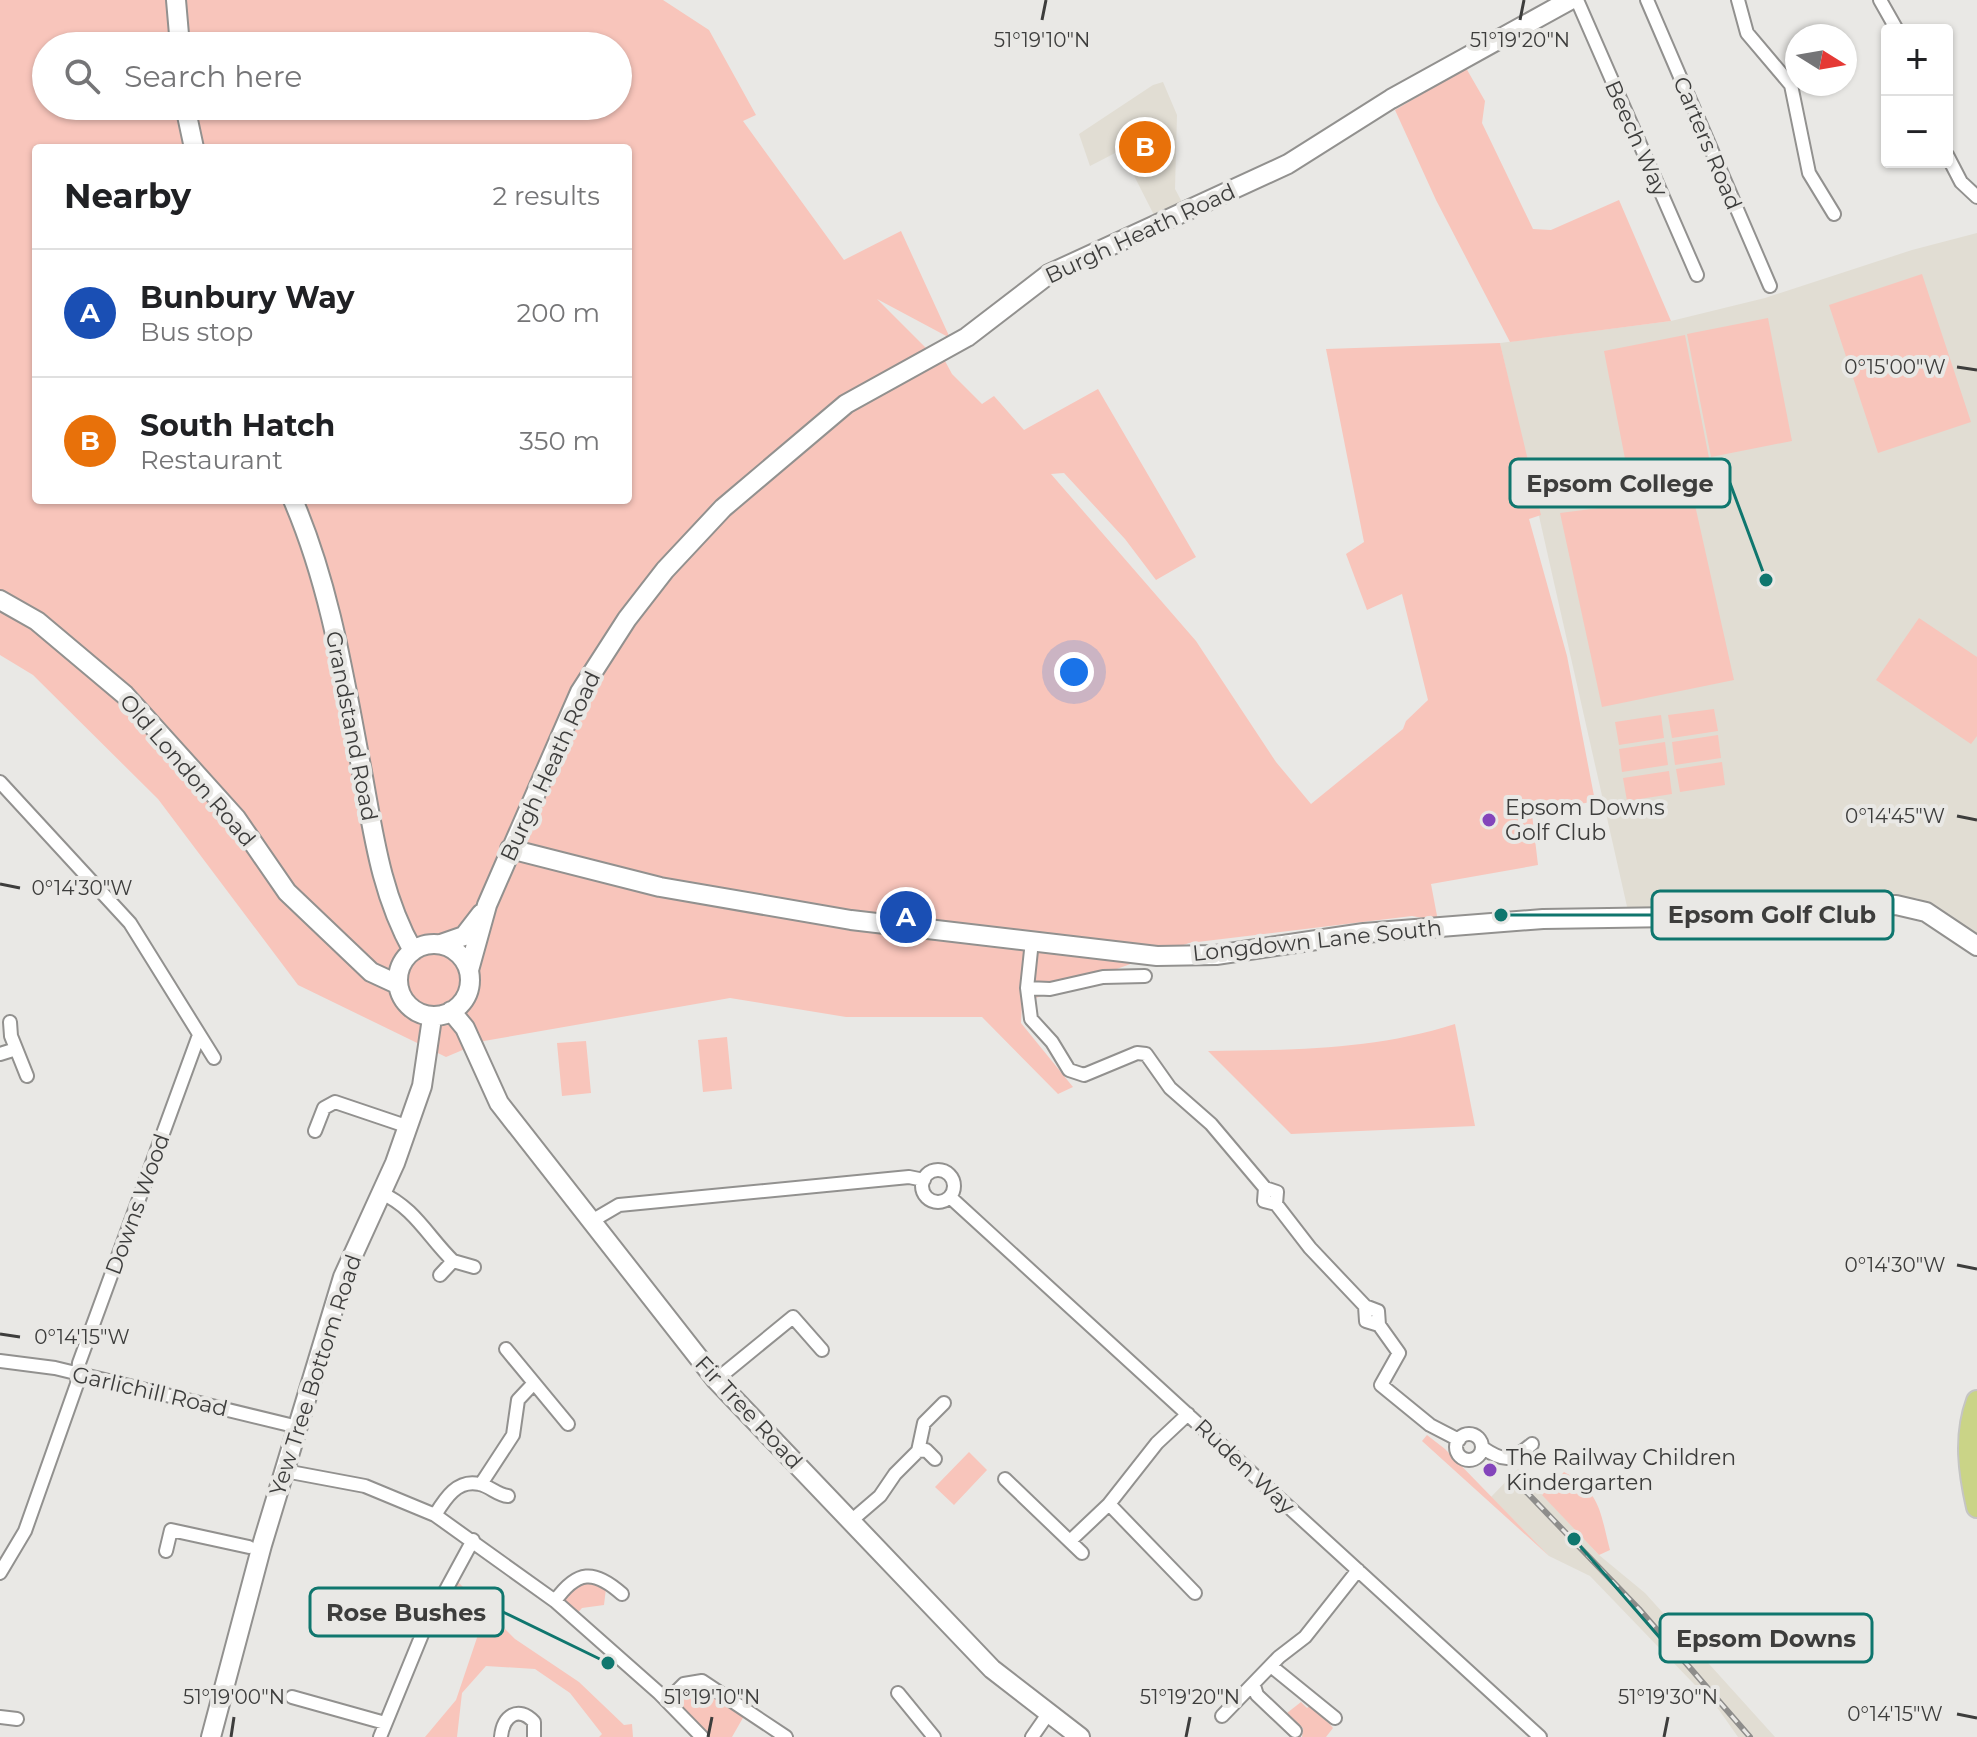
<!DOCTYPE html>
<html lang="en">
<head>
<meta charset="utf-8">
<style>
	:root { --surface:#fff; --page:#f2f2f2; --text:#202124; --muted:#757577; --line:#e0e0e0; --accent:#8445bb }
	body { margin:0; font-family:Montserrat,sans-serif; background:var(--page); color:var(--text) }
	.controls { position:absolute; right:24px; top:24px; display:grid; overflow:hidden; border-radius:8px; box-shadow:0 2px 6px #0004 }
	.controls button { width:72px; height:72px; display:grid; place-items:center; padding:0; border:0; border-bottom:2px solid var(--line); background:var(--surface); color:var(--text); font:40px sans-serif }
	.compass { position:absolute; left:1785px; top:24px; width:72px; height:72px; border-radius:50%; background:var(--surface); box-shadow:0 2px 6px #0004; rotate:101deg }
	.you { position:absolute; left:1074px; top:672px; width:28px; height:28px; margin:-20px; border:6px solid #fff; border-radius:50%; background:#1a73e8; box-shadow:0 0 0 12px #1a73e833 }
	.badge { display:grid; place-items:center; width:52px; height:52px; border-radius:50%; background:var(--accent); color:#fff; font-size:26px; font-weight:700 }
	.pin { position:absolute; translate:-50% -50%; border:4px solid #fff; box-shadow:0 2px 8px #0006 }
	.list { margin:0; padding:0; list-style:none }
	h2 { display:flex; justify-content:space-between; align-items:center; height:104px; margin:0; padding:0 32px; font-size:34px }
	h2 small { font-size:26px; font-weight:400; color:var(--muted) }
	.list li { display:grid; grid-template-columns:52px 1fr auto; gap:24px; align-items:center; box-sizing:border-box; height:128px; padding:0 32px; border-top:2px solid var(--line) }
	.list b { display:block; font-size:30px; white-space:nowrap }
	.list p { margin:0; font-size:26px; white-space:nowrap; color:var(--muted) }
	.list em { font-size:26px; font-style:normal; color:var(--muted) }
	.icon { flex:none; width:44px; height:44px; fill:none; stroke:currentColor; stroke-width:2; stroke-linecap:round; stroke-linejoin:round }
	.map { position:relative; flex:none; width:1977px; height:1737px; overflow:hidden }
	.search { position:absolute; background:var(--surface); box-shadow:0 2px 6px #0004; left:32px; top:32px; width:600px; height:88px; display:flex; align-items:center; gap:20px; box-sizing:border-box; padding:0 28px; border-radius:44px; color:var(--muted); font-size:30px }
	.panel { position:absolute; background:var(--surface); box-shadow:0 2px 6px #0004; left:32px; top:144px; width:600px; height:360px; border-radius:8px }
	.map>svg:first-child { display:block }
	.built { fill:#e1ddd3 }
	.green { fill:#f8c5bb; fill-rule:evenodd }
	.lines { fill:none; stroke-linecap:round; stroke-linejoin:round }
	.street-casing { stroke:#92918f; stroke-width:16 }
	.secondary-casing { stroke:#92918f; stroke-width:22 }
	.primary-casing { stroke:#c5c5c4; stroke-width:24 }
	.street { stroke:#fff; stroke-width:12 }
	.secondary { stroke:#fff; stroke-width:18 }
	.primary { stroke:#cad487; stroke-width:20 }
	.rail-casing { stroke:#8e8d8b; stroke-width:6 }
	.rail { stroke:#e9e8e5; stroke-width:3; stroke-dasharray:9; stroke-linecap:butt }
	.ticks { fill:none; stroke:#3d3d3c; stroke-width:3 }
	.poi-dot { fill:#8445bb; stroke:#e9e8e5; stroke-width:3 }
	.labels { text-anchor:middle; stroke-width:8; stroke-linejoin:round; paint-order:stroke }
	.street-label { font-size:22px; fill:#3d3d3c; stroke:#e9e8e5 }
	.poi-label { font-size:22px; fill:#3d3d3c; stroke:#e9e8e5; text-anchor:start }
	.ticks-label { font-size:20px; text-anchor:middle; fill:#3d3d3c; stroke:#e9e8e5; stroke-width:8; stroke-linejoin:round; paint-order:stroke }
	.leader { fill:none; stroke:#0f766e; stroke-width:3 }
	.callout-dot { fill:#0f766e; stroke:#e9e8e5; stroke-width:3 }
	.callout { fill:#e9e8e5; stroke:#0f766e; stroke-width:3 }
	.callout-label { font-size:24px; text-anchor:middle; font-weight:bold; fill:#3d3d3c }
</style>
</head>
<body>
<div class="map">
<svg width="1977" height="1737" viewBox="0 0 1977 1737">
	<rect width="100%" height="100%" fill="#e9e8e5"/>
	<!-- built -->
	<path class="built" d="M1163,82L1177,115L1175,189L1183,204L1155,217L1121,150L1090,166L1079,134L1153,85Z
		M1977,233V942L1917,898L1628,911L1500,343L1671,321L1765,298L1912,250Z
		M1518,1469L1599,1555L1645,1593L1775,1737H1738L1719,1710L1590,1576L1549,1556L1491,1497Z"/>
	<!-- green -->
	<path class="green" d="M0,0H663L709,30L756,115L743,121L844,260L901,231L950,338L877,299L940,362L945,361L952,374L982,404L994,396L1024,430L1098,389L1196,557L1156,580L1125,539L1064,473L1051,474L1196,641L1276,762L1311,804L1403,729L1406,721L1428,700L1402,594L1367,610L1346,554L1364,542L1326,349L1500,343L1541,515L1529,519L1567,656L1595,801L1532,814L1538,865L1431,884L1438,921L1412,916L1189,943L1022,1003L1021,1023L1073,1087L1058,1094L982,1017H846L730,998L484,1041L446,1057L298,985L158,799L33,675L0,655ZM46,46H618V106H46ZM36,148H628V500H36Z
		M1466,68L1485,101L1482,123L1533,229L1551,230L1619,200L1671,321L1510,342L1436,200L1395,110Z
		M1922,274L1971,422L1878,453L1829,305Z
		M1768,318L1792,441L1711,457L1687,334Z
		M1685,335L1709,458L1628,474L1604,351Z
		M1693,496L1734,680L1602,707L1560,513Z
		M1919,618L1977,657V736L1971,744L1876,680Z
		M1714,709L1718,731L1672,738L1668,715Z
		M1661,715L1664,738L1619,745L1615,722Z
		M1718,735L1721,758L1675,765L1672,742Z
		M1665,742L1668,765L1622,772L1619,749Z
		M1722,762L1725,785L1680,792L1676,769Z
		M1669,771L1672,794L1627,801L1623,778Z
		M1455,1024L1475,1126L1291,1134L1208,1051C1293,1050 1374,1050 1455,1024Z
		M727,1037L732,1089L703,1092L698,1040Z
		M586,1041L591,1093L562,1096L557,1043Z
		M1427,1435L1445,1449L1549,1556L1422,1441Z
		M969,1452L987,1470L954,1505L935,1487Z
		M1564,1472C1601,1492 1600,1512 1610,1550L1599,1555L1542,1495Z
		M607,1580L604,1605L582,1608L573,1618L555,1602L573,1581Z
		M457,1581L515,1639L579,1682L624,1725L632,1724L633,1737H599L602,1734L570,1693L535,1669L486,1666L462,1693L457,1737H425L456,1700L483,1620L444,1605Z
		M693,1680L748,1709L732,1737H702L667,1701Z
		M1301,1702L1307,1708L1313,1703L1333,1728L1326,1737H1302L1303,1728L1287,1713Z"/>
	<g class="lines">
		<!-- street casing -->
		<g class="street-casing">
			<path id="street" d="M1577,0L1697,275
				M1647,0L1770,286
				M1738,0L1747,33L1791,85L1809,173L1834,214
				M1880,0L1897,30
				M1947,155L1961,182L1977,197
				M0,782L130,923L214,1058
				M1032,941L1027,988L1031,1019L1052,1042L1069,1070L1084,1075L1137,1053L1146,1054L1170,1088L1211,1124L1265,1188L1277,1192L1276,1204
				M1027,988L1050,989L1103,977L1145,976
				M10,1022L11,1036L27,1076
				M0,1054L16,1049
				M315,1131L324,1108L335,1102L409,1127
				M922 1186a16 16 0 1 1 32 0a16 16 0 1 1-32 0Z
				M1265,1188L1264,1201L1276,1204L1310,1248L1365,1306L1378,1311L1379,1325
				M381,1193C414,1207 429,1238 453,1261L440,1275
				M950,1197L1540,1737
				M590,1222L619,1205L909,1177L924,1180
				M453,1261L474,1267
				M1365,1306L1366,1321L1379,1325L1399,1353L1381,1385L1430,1425L1459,1440
				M506,1349L568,1424
				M0,1361L55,1368L298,1427
				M716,1380L793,1317L822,1350
				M1188,1414L1157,1443L1109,1504L1195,1593
				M1456 1447a13 13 0 1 1 26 0a13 13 0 1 1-26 0Z
				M1483,1448C1505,1463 1512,1461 1532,1444
				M918,1451L926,1450L935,1459
				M285,1471L365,1486L435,1515L555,1601L659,1693L702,1737
				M1005,1479L1082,1553
				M481,1484L513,1435L518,1400L533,1384
				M435,1515C445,1499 457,1479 479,1484C490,1486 497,1495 508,1496
				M852,1520L880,1496L895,1474L918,1451L924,1423L944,1403
				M1070,1541L1109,1504
				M166,1551L171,1530L249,1547
				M0,1573L25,1531L77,1384L79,1363L199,1035
				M319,1600L423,1632
				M555,1601C577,1570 594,1569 622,1594
				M1271,1666L1335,1718
				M1254,1686L1257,1695L1295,1731
				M898,1693L934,1737
				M292,1697L385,1723
				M667,1701L684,1684L702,1681L786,1737
				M1222,1716L1279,1657L1305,1637L1358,1570
				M0,1717L17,1719
				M380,1737L423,1632L473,1540
				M501,1737C503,1716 518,1705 534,1722V1737
				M1032,1737L1048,1714"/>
		</g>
		<!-- secondary casing -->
		<g class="secondary-casing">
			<path id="secondary" d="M176,0L180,46
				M185,106L194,148
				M293,500C331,588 345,683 363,777C374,838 382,896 413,951
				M0,600L37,621L125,695L236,818L287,892L371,972L397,984
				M510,849L660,887L851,920L1157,956L1216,955L1364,933L1543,919L1674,917L1896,905L1926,912L1977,946
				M441,944L464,936L481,914
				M398 980a36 36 0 1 1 72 0a36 36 0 1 1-72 0Z
				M469,970L487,905L580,692L627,619L665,570L723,508L846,404L967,337L1049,274L1288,164L1391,99L1570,0
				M451,1011L465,1028L499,1103L716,1380L992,1669L1080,1737
				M211,1737L262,1545L343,1277L395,1163L422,1086L432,1018"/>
		</g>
		<!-- primary casing -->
		<g class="primary-casing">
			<path id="primary" d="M1977,1401C1964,1436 1969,1472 1977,1507"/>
		</g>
		<!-- street -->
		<use href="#street" class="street"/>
		<!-- secondary -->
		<use href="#secondary" class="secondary"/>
		<!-- primary -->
		<use href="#primary" class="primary"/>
		<!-- rail casing -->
		<g class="rail-casing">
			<path id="rail" d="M1512,1477L1639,1609L1750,1737"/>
		</g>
		<!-- rail -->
		<use href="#rail" class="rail"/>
	</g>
	<!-- ticks -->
	<path class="ticks" d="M1042,20L1046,0M1520,20L1524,0M1957,367L1977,370M1957,816L1977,820M0,884L20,888M1957,1265L1977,1269M0,1334L20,1337M1957,1714L1977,1718M231,1737L234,1717M708,1737L712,1717M1186,1737L1190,1717M1664,1737L1668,1717"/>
	<!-- markers -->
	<g class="poi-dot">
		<circle cx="1489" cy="820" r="8"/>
		<circle cx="1490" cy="1470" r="8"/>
	</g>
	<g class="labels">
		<!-- street labels -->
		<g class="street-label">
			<text transform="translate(1637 138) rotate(66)" y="8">Beech Way</text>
			<text transform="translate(1708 143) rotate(67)" y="8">Carters Road</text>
			<text transform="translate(1140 233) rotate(-25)" y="8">Burgh Heath Road</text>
			<text transform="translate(352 726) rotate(79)" y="8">Grandstand Road</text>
			<text transform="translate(550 766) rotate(-65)" y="8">Burgh Heath Road</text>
			<text transform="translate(188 770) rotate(49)" y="8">Old London Road</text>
			<text transform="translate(1317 940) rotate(-6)" y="8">Longdown Lane South</text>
			<text transform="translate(137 1204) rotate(-70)" y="8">Downs Wood</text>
			<text transform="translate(315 1375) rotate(-72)" y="8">Yew Tree Bottom Road</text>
			<text transform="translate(150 1391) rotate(13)" y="8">Garlichill Road</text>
			<text transform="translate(749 1412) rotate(47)" y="8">Fir Tree Road</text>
			<text transform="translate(1245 1466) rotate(43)" y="8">Ruden Way</text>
		</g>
		<!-- poi labels -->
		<g class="poi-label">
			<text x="1505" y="815">Epsom Downs<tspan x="1505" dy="25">Golf Club</tspan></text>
			<text x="1506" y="1465">The Railway Children<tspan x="1506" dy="25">Kindergarten</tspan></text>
		</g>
	</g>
	<g class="ticks-label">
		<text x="1042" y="47">51°19'10"N</text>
		<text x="1520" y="47">51°19'20"N</text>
		<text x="1895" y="374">0°15'00"W</text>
		<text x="1895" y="823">0°14'45"W</text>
		<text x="82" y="895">0°14'30"W</text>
		<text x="1895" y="1272">0°14'30"W</text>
		<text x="82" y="1344">0°14'15"W</text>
		<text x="234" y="1704">51°19'00"N</text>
		<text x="712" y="1704">51°19'10"N</text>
		<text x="1190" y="1704">51°19'20"N</text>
		<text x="1668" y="1704">51°19'30"N</text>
		<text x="1895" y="1721">0°14'15"W</text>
	</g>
	<!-- callouts -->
	<path class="leader" d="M1766 580L1730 483M1501 915L1652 915M608 1663L503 1612M1574 1539L1660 1638"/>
	<g class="callout-dot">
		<circle cx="1766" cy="580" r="8"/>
		<circle cx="1501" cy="915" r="8"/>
		<circle cx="608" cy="1663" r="8"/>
		<circle cx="1574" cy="1539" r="8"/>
	</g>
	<g class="callout">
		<rect x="1510" y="459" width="220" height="48" rx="8"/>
		<rect x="1652" y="891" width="241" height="48" rx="8"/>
		<rect x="310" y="1588" width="193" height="48" rx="8"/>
		<rect x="1660" y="1614" width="212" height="48" rx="8"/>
	</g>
	<g class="callout-label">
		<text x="1620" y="492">Epsom College</text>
		<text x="1772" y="923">Epsom Golf Club</text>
		<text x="406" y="1621">Rose Bushes</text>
		<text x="1766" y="1647">Epsom Downs</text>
	</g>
</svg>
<div class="controls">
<button>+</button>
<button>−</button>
</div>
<svg class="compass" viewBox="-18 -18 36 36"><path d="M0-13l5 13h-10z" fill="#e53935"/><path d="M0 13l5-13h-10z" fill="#757577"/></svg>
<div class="you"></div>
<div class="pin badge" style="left:906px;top:917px;background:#1a4fb4">A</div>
<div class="pin badge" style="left:1145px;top:147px;background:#e8710a">B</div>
<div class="search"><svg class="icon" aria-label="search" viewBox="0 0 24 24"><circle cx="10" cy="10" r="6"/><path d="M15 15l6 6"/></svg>Search here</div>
<section class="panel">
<h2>Nearby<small>2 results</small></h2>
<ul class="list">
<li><span class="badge" style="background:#1a4fb4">A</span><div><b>Bunbury Way</b><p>Bus stop</p></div><em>200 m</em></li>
<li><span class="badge" style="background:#e8710a">B</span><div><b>South Hatch</b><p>Restaurant</p></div><em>350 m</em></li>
</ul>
</section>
</div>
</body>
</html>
